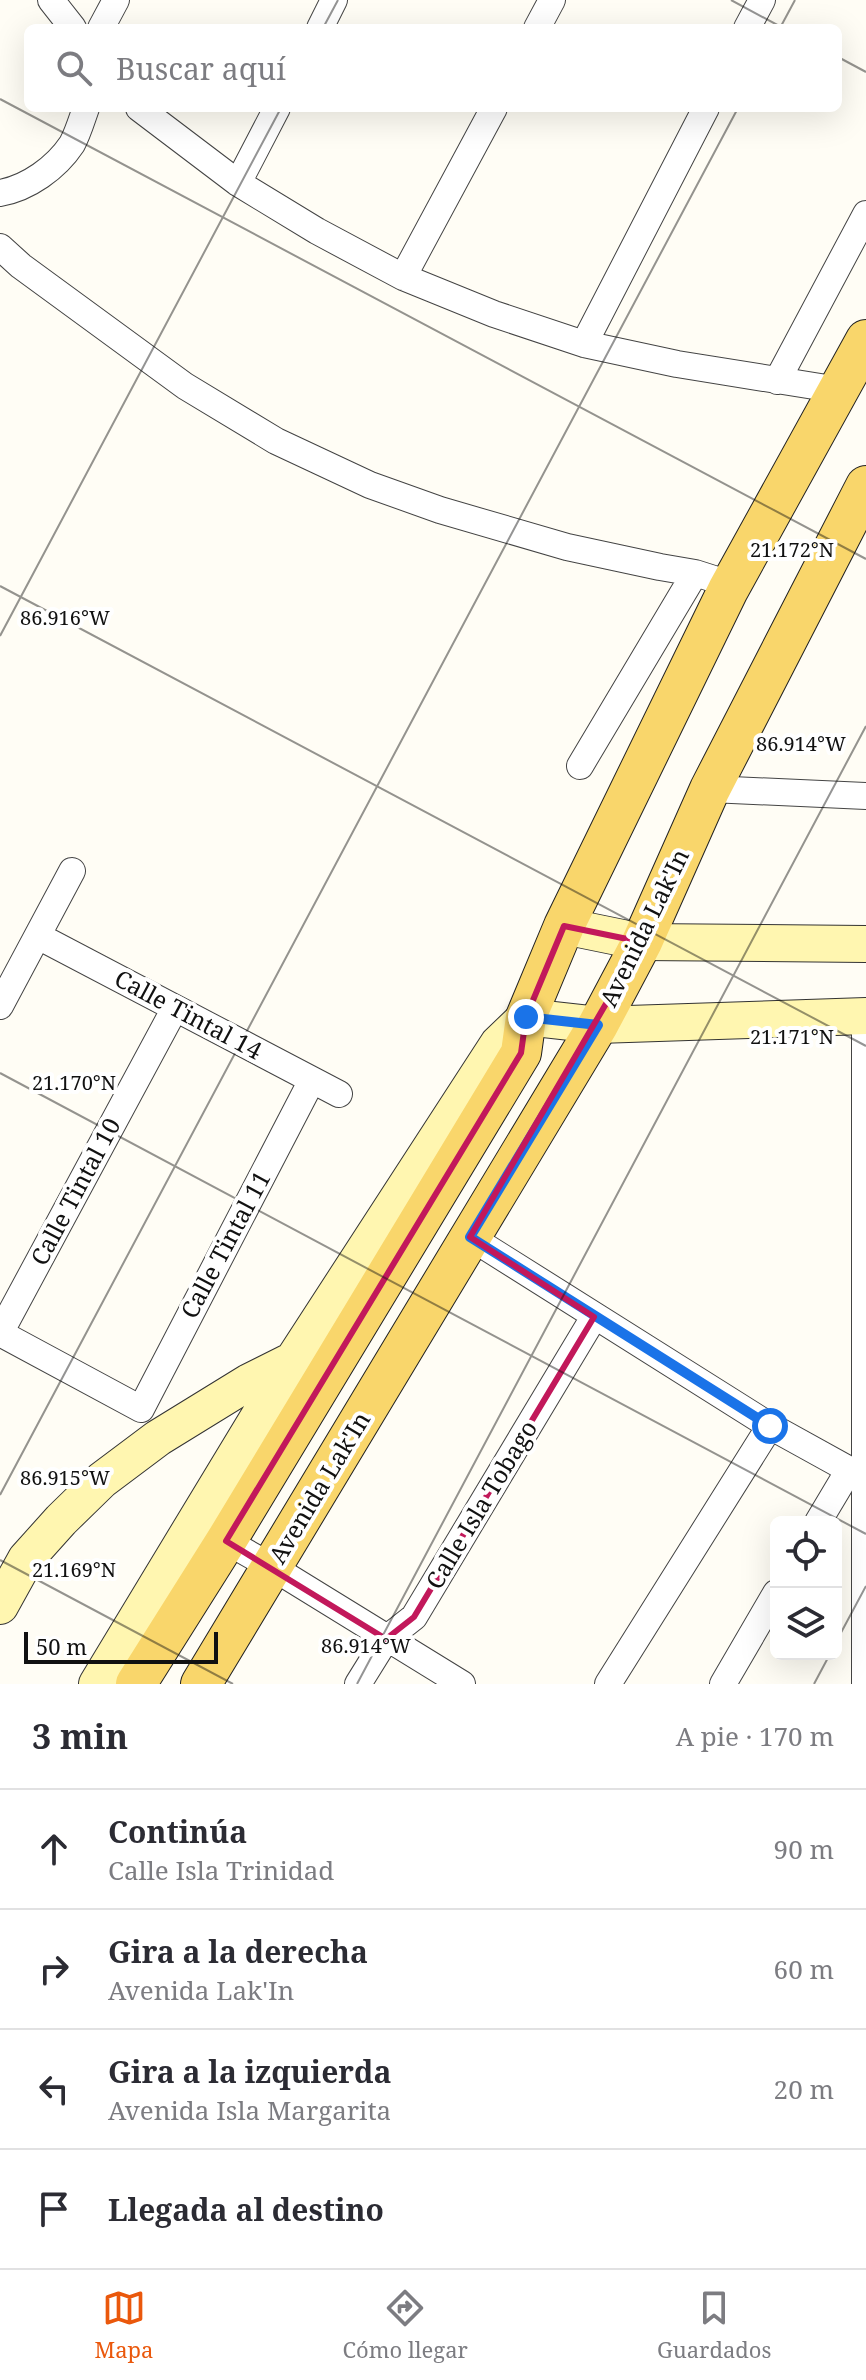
<!DOCTYPE html>
<html lang="es">
<head>
<meta charset="utf-8">
<style>
	:root { --surface:#fff; --page:#f7f7f7; --text:#2b2b33; --muted:#7c7c81; --line:#e1e1e2; --accent:#ea580c }
	body { margin:0; font-family:"Noto Serif",serif; background:var(--page); color:var(--text) }
	.controls { position:absolute; right:24px; bottom:24px; display:grid; overflow:hidden; border-radius:12px; box-shadow:0 8px 32px #0002 }
	.controls button { width:72px; height:72px; display:grid; place-items:center; padding:0; border:0; border-bottom:2px solid var(--line); background:var(--surface); color:var(--text); font:40px sans-serif }
	.scale { position:absolute; left:24px; bottom:20px; width:194px; box-sizing:border-box; padding-left:8px; border:4px solid #111; border-top:0; font-size:22px; line-height:28px; white-space:nowrap; color:#111; -webkit-text-stroke:6px #fff; paint-order:stroke }
	.stop { position:absolute; width:24px; height:24px; margin:-18px; border:6px solid #1a73e8; border-radius:50%; background:#fff }
	.stop.end { background:#1a73e8; border-color:#fff; box-shadow:0 2px 8px #0008 }
	.list { margin:0; padding:0; list-style:none }
	h2 { display:flex; justify-content:space-between; align-items:center; height:104px; margin:0; padding:0 32px; font-size:34px }
	h2 small { font-size:26px; font-weight:400; color:var(--muted) }
	.list li { display:grid; grid-template-columns:52px 1fr auto; gap:24px; align-items:center; box-sizing:border-box; height:120px; padding:0 32px; border-top:2px solid var(--line) }
	.list b { display:block; font-size:30px; white-space:nowrap }
	.list p { margin:0; font-size:26px; white-space:nowrap; color:var(--muted) }
	.list em { font-size:26px; font-style:normal; color:var(--muted) }
	.icon { flex:none; width:44px; height:44px; fill:none; stroke:currentColor; stroke-width:2; stroke-linecap:round; stroke-linejoin:round }
	.map { position:relative; flex:none; width:866px; height:1684px; overflow:hidden }
	.search { position:absolute; background:var(--surface); box-shadow:0 8px 32px #0002; left:24px; right:24px; top:24px; height:88px; display:flex; align-items:center; gap:20px; box-sizing:border-box; padding:0 28px; border-radius:12px; color:var(--muted); font-size:30px }
	.sheet { height:584px; background:var(--surface) }
	nav { display:flex; justify-content:space-around; align-items:center; box-sizing:border-box; height:112px; border-top:2px solid var(--line); background:var(--surface); font-size:22px; color:var(--muted) }
	nav a { display:grid; justify-items:center; gap:4px }
	nav .on { color:var(--accent) }
	.map>svg:first-child { display:block }
	.lines { fill:none; stroke-linecap:round; stroke-linejoin:round }
	.street-casing { stroke:#444; stroke-width:28 }
	.secondary-casing { stroke:#333; stroke-width:38 }
	.primary-casing { stroke:#222; stroke-width:42 }
	.street { stroke:#fff; stroke-width:26 }
	.secondary { stroke:#fff6b0; stroke-width:36 }
	.primary { stroke:#f9d66b; stroke-width:40 }
	.route { stroke:#1a73e8; stroke-width:10 }
	.marked { fill:none; stroke:#c2185b; stroke-width:6; stroke-linejoin:round }
	.ticks { fill:none; stroke:#111; stroke-width:2; stroke-opacity:0.45 }
	.labels { text-anchor:middle; stroke-width:8; stroke-linejoin:round; paint-order:stroke }
	.street-label { font-size:24px; fill:#111; stroke:#fff }
	.ticks-label { font-size:20px; text-anchor:middle; fill:#111; stroke:#fff; stroke-width:8; stroke-linejoin:round; paint-order:stroke }
</style>
</head>
<body>
<div class="map">
<svg width="866" height="1684" viewBox="0 0 866 1684">
	<rect width="100%" height="100%" fill="#fffdf5"/>
	<g class="lines">
		<!-- street casing -->
		<g class="street-casing">
			<path id="street" d="M51,0L73,28
				M101,28L116,0
				M320,28L334,0
				M537,28L552,0
				M747,28L762,0
				M139,108L238,183L317,231L403,277L494,314L584,344L677,364L839,390
				M238,183L277,108
				M0,193C28,188 56,168 72,144C78,133 82,119 86,108
				M0,247L21,266L185,386L276,441L370,485L440,510L567,547L660,567L695,573L717,580L728,590
				M403,277L494,108
				M584,344L706,108
				M777,381L866,214
				M580,766L695,573
				M710,789L866,796
				M38,936L339,1094
				M0,1006L72,871
				M175,1008L0,1333L141,1409L312,1080
				M470,1237L770,1426L866,1479
				M818,1522L849,1470
				M226,1541L272,1567L462,1684
				M358,1684L386,1639L414,1617L594,1317
				M608,1684L770,1426
				M723,1684L776,1593
				M865,1684V1016"/>
		</g>
		<!-- secondary casing -->
		<g class="secondary-casing">
			<path id="secondary" d="M564,926L642,942L866,944
				M0,1606L26,1559L61,1520L102,1480L158,1438L249,1382L291,1361
				M97,1684L293,1360L498,1044L526,1017L598,1025L866,1016"/>
		</g>
		<!-- primary casing -->
		<g class="primary-casing">
			<path id="primary" d="M136,1684L226,1541L521,1053L526,1017L564,926L728,590L866,340
				M201,1684L598,1025L642,942L710,789L866,486"/>
		</g>
		<!-- street -->
		<use href="#street" class="street"/>
		<!-- secondary -->
		<use href="#secondary" class="secondary"/>
		<!-- primary -->
		<use href="#primary" class="primary"/>
	</g>
	<g class="lines">
		<!-- route -->
		<path class="route" d="M526,1017L598,1025L470,1237L770,1426"/>
	</g>
	<!-- marked area -->
	<path class="marked" d="M564,926L642,942L470,1237L594,1317L414,1617L386,1639L226,1541L521,1053L526,1017Z"/>
	<!-- ticks -->
	<path class="ticks" d="M731,0L783,28M323,28L338,0M780,28L795,0M838,57L866,72M0,99L866,559M0,586L866,1046M0,636L281,108M0,1073L866,1534M0,1495L738,108M0,1560L233,1684M836,1642L866,1586M357,1684L866,726M814,1684L830,1654"/>
	<g class="labels">
		<!-- street labels -->
		<g class="street-label">
			<text transform="translate(645 928) rotate(-64)" y="8">Avenida Lak'In</text>
			<text transform="translate(188 1015) rotate(28)" y="8">Calle Tintal 14</text>
			<text transform="translate(76 1192) rotate(-62)" y="8">Calle Tintal 10</text>
			<text transform="translate(226 1245) rotate(-62)" y="8">Calle Tintal 11</text>
			<text transform="translate(320 1488) rotate(-59)" y="8">Avenida Lak'In</text>
			<text transform="translate(482 1505) rotate(-59)" y="8">Calle Isla Tobago</text>
		</g>
	</g>
	<g class="ticks-label">
		<text x="792" y="557">21.172°N</text>
		<text x="65" y="625">86.916°W</text>
		<text x="801" y="751">86.914°W</text>
		<text x="792" y="1044">21.171°N</text>
		<text x="74" y="1090">21.170°N</text>
		<text x="65" y="1485">86.915°W</text>
		<text x="74" y="1577">21.169°N</text>
		<text x="366" y="1653">86.914°W</text>
	</g>
</svg>
<div class="controls">
<button><svg class="icon" aria-label="locate" viewBox="0 0 24 24"><circle cx="12" cy="12" r="6"/><path d="M12 2v4M12 18v4M2 12h4M18 12h4"/></svg></button>
<button><svg class="icon" aria-label="layers" viewBox="0 0 24 24"><path d="M12 4l9 5-9 5-9-5zM3 14l9 5 9-5"/></svg></button>
</div>
<div class="scale">50 m</div>
<div class="stop" style="left:770px;top:1426px"></div>
<div class="stop end" style="left:526px;top:1017px"></div>
<div class="search"><svg class="icon" aria-label="search" viewBox="0 0 24 24"><circle cx="10" cy="10" r="6"/><path d="M15 15l6 6"/></svg>Buscar aquí</div>
</div>
<section class="sheet">
<h2>3 min<small>A pie · 170 m</small></h2>
<ul class="list">
<li><svg class="icon" aria-label="ahead" viewBox="0 0 24 24"><path d="M12 20V5M6 11l6-6 6 6"/></svg><div><b>Continúa</b><p>Calle Isla Trinidad</p></div><em>90 m</em></li>
<li><svg class="icon" aria-label="right" viewBox="0 0 24 24"><path d="M7 20v-9h11M14 6l5 5-5 5"/></svg><div><b>Gira a la derecha</b><p>Avenida Lak'In</p></div><em>60 m</em></li>
<li><svg class="icon" aria-label="left" viewBox="0 0 24 24"><path d="M17 20v-9H6M10 6l-5 5 5 5"/></svg><div><b>Gira a la izquierda</b><p>Avenida Isla Margarita</p></div><em>20 m</em></li>
<li><svg class="icon" aria-label="arrive" viewBox="0 0 24 24"><path d="M6 21V4h12l-3 4 3 4H6"/></svg><div><b>Llegada al destino</b></div></li>
</ul>
</section>
<nav>
<a class="on"><svg class="icon" aria-label="map" viewBox="0 0 24 24"><path d="M3 6l6-2 6 2 6-2v14l-6 2-6-2-6 2zM9 4v14M15 6v14"/></svg>Mapa</a>
<a><svg class="icon" aria-label="directions" viewBox="0 0 24 24"><path d="M12 3l9 9-9 9-9-9zM9 14v-3h6M13 9l2 2-2 2"/></svg>Cómo llegar</a>
<a><svg class="icon" aria-label="saved" viewBox="0 0 24 24"><path d="M7 4h10v16l-5-4-5 4z"/></svg>Guardados</a>
</nav>
</body>
</html>
